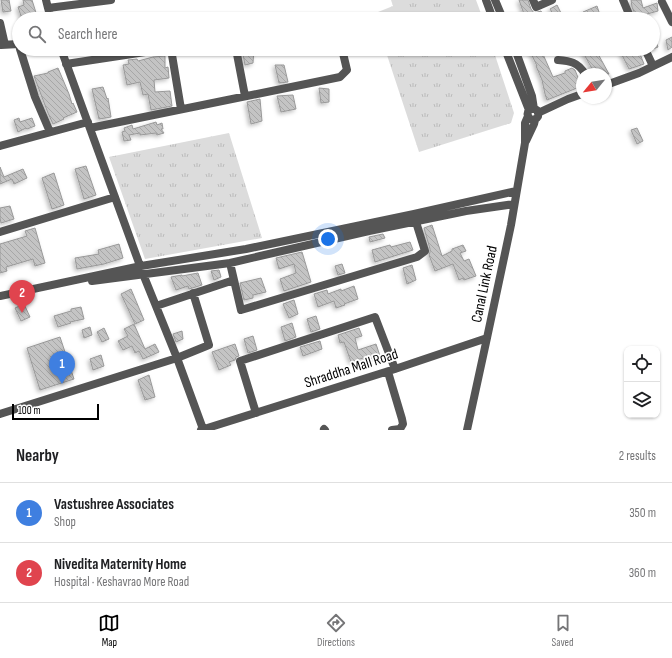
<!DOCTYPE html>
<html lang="en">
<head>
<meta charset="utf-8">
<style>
	:root { --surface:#fff; --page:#f6f6f6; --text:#202124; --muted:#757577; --line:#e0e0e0; --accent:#000 }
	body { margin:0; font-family:"Sofia Sans Condensed",sans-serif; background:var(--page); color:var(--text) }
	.controls { position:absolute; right:12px; bottom:12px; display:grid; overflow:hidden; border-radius:8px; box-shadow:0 1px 3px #0004 }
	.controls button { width:36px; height:36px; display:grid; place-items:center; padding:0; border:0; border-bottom:1px solid var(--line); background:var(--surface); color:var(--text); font:20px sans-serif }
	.compass { position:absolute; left:576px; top:68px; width:36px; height:36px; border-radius:50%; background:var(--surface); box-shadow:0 1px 3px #0004; rotate:240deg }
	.scale { position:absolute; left:12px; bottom:10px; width:87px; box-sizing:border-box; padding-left:4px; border:2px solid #000; border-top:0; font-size:11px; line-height:14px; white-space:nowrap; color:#000; -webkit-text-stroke:3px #fff; paint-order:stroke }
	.you { position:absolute; left:328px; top:239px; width:14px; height:14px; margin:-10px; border:3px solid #fff; border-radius:50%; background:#1a73e8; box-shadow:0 0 0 6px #1a73e833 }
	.badge { display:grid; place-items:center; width:26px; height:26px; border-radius:50%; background:var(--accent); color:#fff; font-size:13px; font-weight:700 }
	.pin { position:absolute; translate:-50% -33px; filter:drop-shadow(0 1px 2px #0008) }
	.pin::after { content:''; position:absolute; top:21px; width:14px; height:12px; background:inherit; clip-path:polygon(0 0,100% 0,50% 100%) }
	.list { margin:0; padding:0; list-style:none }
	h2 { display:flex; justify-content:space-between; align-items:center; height:52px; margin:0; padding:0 16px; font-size:17px }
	h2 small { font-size:13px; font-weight:400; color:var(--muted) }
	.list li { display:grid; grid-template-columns:26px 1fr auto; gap:12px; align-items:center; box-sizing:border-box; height:60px; padding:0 16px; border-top:1px solid var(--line) }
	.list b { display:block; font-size:15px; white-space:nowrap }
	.list p { margin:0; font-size:13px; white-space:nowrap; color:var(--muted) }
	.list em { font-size:13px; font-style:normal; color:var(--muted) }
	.icon { flex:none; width:22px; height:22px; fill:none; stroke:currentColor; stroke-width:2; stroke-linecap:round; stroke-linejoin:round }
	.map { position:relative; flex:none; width:672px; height:430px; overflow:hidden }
	.search { position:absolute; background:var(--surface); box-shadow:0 1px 3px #0004; left:12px; right:12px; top:12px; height:44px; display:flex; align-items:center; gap:10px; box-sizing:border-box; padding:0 14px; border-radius:22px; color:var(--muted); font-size:15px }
	.sheet { height:172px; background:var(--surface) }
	nav { display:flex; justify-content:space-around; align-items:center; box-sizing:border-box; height:56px; border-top:1px solid var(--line); background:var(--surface); font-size:11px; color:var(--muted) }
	nav a { display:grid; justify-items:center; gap:2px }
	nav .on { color:var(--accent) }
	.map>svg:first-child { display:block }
	.grass { fill:url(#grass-tufts) }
	.building { fill:url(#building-back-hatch); stroke:#999; filter:url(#shadow) }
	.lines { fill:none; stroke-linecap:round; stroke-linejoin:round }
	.minor { stroke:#555; stroke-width:8 }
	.labels { text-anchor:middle; stroke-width:3.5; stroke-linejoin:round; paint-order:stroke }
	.street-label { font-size:15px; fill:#000; stroke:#fff }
</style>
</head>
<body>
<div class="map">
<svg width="672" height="430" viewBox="0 0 672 430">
	<defs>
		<pattern id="grass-tufts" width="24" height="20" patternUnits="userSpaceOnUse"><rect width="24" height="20" fill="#dcdcdc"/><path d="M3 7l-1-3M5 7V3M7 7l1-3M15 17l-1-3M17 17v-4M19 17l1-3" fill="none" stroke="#bbb"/></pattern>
		<pattern id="building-back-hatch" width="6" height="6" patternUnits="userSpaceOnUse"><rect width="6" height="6" fill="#c4c4c4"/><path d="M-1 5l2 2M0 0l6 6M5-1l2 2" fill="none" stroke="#a7a7a7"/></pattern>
		<filter id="shadow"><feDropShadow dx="-2" dy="2" stdDeviation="2" flood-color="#0004"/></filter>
	</defs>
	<rect width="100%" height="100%" fill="#fff"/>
	<!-- grass -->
	<path class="grass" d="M391,0H476L483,19H375L373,14L393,6Z
		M385,49H493L514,113L511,123L419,152Z
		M229,133L262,238L145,259L109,157Z"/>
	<!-- building -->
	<path class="building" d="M1,0H9L11,11L3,12Z
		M23,0H32L38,19H22L18,7L24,5Z
		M519,0H528L531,9L534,13L541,11L545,19H514L524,14Z
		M631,0H641L643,8L657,3L658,11L647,14L648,19H639L637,13L635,14L632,7Z
		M557,5L563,17L556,19L550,9Z
		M597,6L600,15L594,19H587L583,12Z
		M653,35L658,47L653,49Z
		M672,37V47L668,50L666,40Z
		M242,49H254L253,63L245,65Z
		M529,49H540L541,52H542L553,77L565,73V71L572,68L575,70L579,80L582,79V86L547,100L545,94L542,80L536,66H537Z
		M581,49H602L597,52L609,74H595Z
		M629,49H638L644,64L629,69L621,53Z
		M165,56V68L168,67L169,78L154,80L155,92L170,91L172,106L151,110L148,94L143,95L140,82L127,85L123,65L129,64L128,60L137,59L138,61L153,57Z
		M275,65H284L288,82L279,83Z
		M58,68L69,94L72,104L73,103L77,112L63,118L64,119L53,124L48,113L34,76L48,73V72Z
		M103,87L107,99L108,98L111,117L99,119L92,89Z
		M319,88L329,89V102L321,103Z
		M293,95L296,109L281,112L277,96Z
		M260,99L262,121L251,124L247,102Z
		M19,118L20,122L32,118L35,126L27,129L26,128L18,132L14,120Z
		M156,122L157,125L162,123L163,129H161L164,133L157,135L156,133L140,135V133L129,135L131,140L124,141L122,132L125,131L124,128L132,125L133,129Z
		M637,128L643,141L637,144L631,130Z
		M86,166L96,195L84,199L75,169Z
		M0,167L4,177L23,169L27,178L14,184L12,179L0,184Z
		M54,173L64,205L52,209L42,178Z
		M10,206L14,219L1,223L0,218V208Z
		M432,225L442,256L452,251V249L463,245L466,251L460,253L464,261L469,259L476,276L464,280L463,278L459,280L453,264L435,271L429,255L430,252V249L424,228Z
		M35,228L45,263L35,266L33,259L6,267L7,271L0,273V244L27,236L25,231Z
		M383,234L385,238L370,242L369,237Z
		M410,242L413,250L375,262L372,250L390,245L391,247Z
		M119,244L123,258L104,264L77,269L75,258L99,254L98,250Z
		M302,252L311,282L284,291L280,279L296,273L294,264L279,269L276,258Z
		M342,264L345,273L338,275L335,266Z
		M412,265L416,280L407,284L403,268Z
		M219,270L221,277L214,280L211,271Z
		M198,273L202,285L189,289L188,286L176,290L171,277L182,275V276Z
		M261,278L266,292L253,295V298L244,300L240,283Z
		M354,286L358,299L344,304L345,305L336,308L334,301L318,307L314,294L327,290L328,294L341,289V291Z
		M131,289L144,320L135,324L121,294Z
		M294,300L298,314L289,318L283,304Z
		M24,304L30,317L21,321L15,308Z
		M81,307L84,319L70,322L71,323L58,327L54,316L71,311V309Z
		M316,316L320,329L311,332L307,319Z
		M292,323L296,337L285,341L281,327Z
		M134,324L145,349L155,344L159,352L143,359L139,351L135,353L132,346L123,350L118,341L128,336L124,329Z
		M90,327L92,335L84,338L82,330Z
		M104,328L109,339L102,342L97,332Z
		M359,328L362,336L355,338L358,350L376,344L380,356L367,360L366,357L351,362L344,342L340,343L338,335Z
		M182,331L183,339L176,342L173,334Z
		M253,336L257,350L248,353L244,339Z
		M60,337L74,379L40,390L27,348Z
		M320,341L322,349L303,356L300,347Z
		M235,344L239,356L236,357L235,360L229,362L231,365L219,370L212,352Z
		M101,355L104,366L93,370L90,359Z
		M149,375L155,397L145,400L138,380Z"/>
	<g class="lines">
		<!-- minor -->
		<path class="minor" d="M46,0L48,8L111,0
			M486,0L493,19
			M495,0L503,19
			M533,0L536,7L552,0
			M623,0L631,19
			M662,2L672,22
			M48,8L51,19
			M0,23L5,45
			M1,45L19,44
			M20,49L35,97L50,132
			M171,49L181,109
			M236,49L245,96
			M505,49L529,110
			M515,49L532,96L534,109
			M645,49L653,66
			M558,60C570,61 578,62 585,74
			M66,64L165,49
			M606,85L639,73L672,57
			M527.5 114a5.5 5.5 0 1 1 11 0a5.5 5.5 0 1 1-11 0Z
			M538,113L568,99L582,94
			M90,128L340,77L347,70L342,49
			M526,141L534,124L535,120
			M0,146L88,122
			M0,232L115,197
			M230,263L241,310L417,257L425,251L416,222
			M92,281L230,263L369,231L466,211L514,204
			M193,293L209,345L177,358L203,429
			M0,296L141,266L246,249L414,214L516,191
			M156,306L234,280
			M388,372L402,419L403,424L400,429L392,430
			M256,413L240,361L375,317L395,369
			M0,414L177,358L143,274L61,49
			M324,429L325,430
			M201,430L395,369L487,338
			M467,430L487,338L511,225L525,143V123L528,116"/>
	</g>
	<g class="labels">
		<!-- street labels -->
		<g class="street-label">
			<text transform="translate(484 284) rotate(-78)" y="5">Canal Link Road</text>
			<text transform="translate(351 368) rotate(-18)" y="5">Shraddha Mall Road</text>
		</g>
	</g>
</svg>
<div class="controls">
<button><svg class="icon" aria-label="locate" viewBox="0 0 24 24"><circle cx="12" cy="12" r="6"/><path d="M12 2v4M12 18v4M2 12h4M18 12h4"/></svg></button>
<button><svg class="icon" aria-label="layers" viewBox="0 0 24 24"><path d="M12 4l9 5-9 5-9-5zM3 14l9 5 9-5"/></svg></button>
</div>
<svg class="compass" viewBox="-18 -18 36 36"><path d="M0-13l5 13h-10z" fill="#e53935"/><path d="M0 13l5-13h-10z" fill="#757577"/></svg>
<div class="scale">100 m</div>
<div class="you"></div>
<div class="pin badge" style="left:62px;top:384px;background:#3f7fe0">1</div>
<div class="pin badge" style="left:22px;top:313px;background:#e0444e">2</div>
<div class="search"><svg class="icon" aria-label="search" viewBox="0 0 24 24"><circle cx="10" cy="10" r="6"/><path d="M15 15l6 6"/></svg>Search here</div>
</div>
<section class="sheet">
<h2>Nearby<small>2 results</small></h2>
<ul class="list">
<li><span class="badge" style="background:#3f7fe0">1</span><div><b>Vastushree Associates</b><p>Shop</p></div><em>350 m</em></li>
<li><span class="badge" style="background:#e0444e">2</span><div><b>Nivedita Maternity Home</b><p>Hospital · Keshavrao More Road</p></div><em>360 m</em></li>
</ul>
</section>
<nav>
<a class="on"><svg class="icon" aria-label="map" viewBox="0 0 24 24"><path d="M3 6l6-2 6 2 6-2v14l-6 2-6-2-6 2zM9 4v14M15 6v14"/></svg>Map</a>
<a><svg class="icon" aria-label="directions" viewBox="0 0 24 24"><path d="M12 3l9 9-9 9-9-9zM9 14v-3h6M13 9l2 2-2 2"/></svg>Directions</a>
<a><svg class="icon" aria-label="saved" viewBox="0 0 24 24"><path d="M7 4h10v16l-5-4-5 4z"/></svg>Saved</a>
</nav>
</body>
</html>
